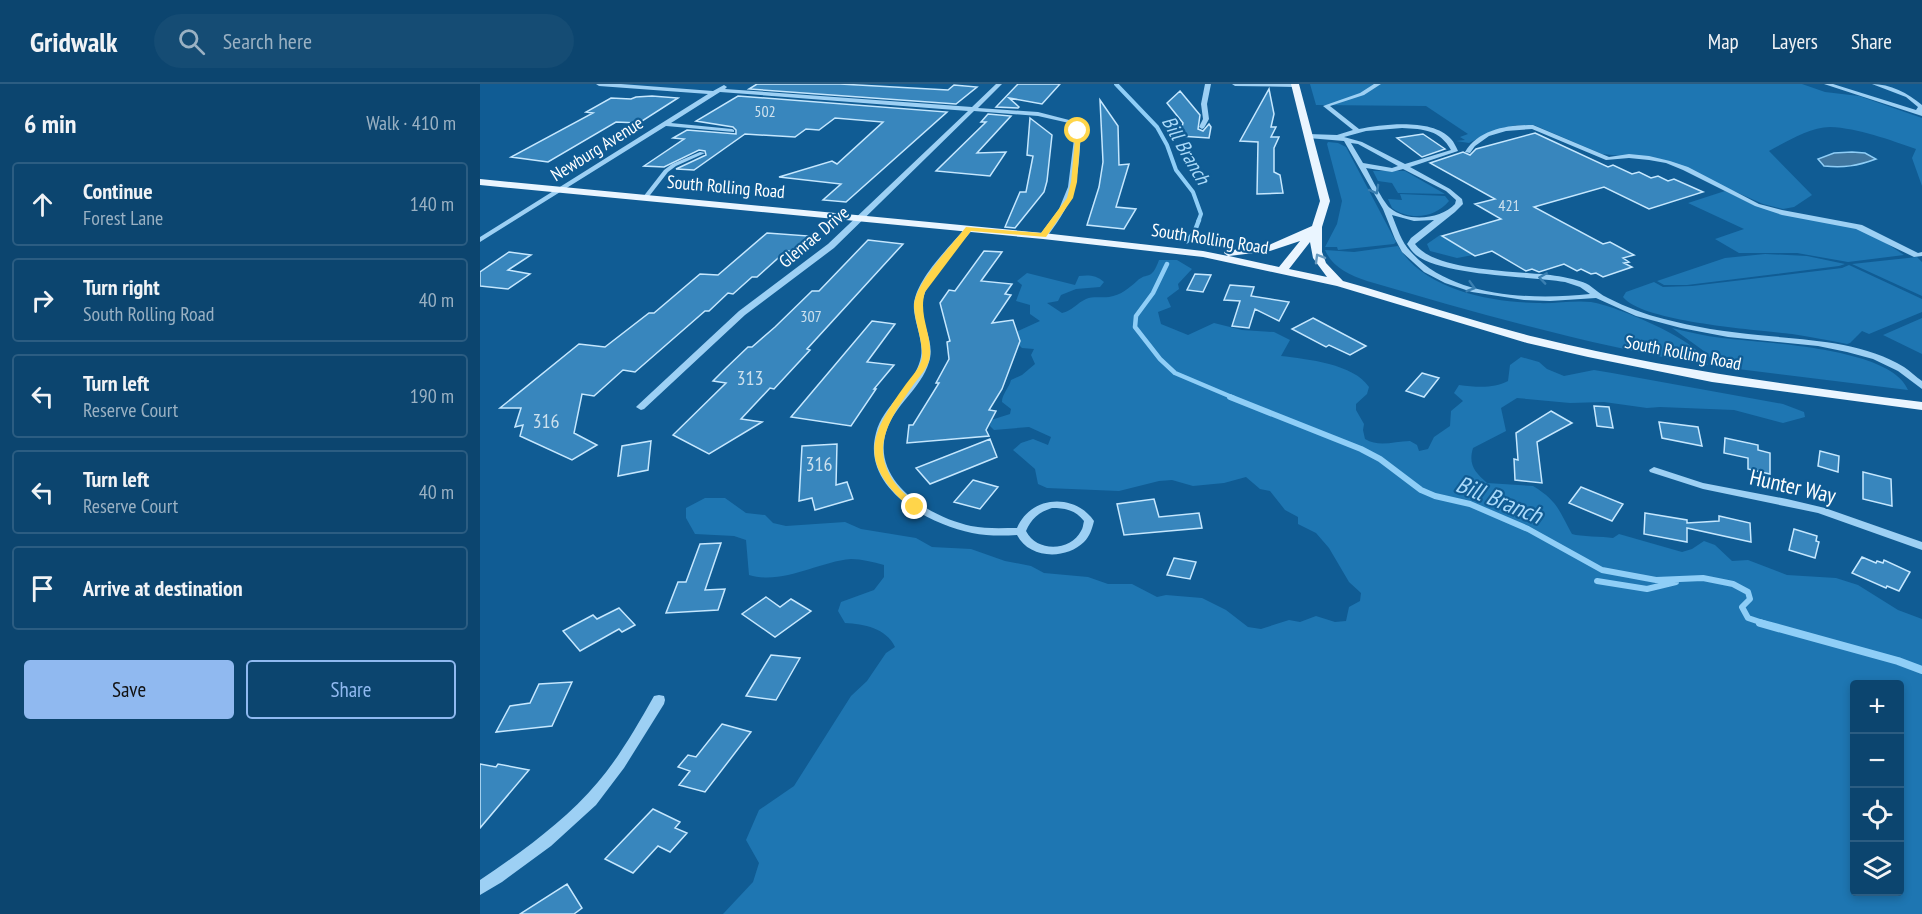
<!DOCTYPE html>
<html lang="en">
<head>
<meta charset="utf-8">
<style>
	:root { --surface:#0c456f; --page:#154c74; --text:#f1f3f6; --muted:#9ab1c3; --line:#2c5d82; --accent:#90b9f0 }
	body { margin:0; font-family:"PT Sans Narrow",sans-serif; background:var(--page); color:var(--text) }
	.controls { position:absolute; right:18px; bottom:18px; display:grid; overflow:hidden; border-radius:6px; box-shadow:0 3px 9px #0003 }
	.controls button { width:54px; height:54px; display:grid; place-items:center; padding:0; border:0; border-bottom:2px solid var(--line); background:var(--surface); color:var(--text); font:30px sans-serif }
	.stop { position:absolute; width:18px; height:18px; margin:-14px; border:4px solid #ffd54a; border-radius:50%; background:#fff }
	.stop.end { background:#ffd54a; border-color:#fff; box-shadow:0 2px 6px #0008 }
	.list { margin:0; padding:0; list-style:none }
	h2 { display:flex; justify-content:space-between; align-items:center; height:78px; margin:0; padding:0 24px; font-size:26px }
	h2 small { font-size:20px; font-weight:400; color:var(--muted) }
	.list li { display:grid; grid-template-columns:39px 1fr auto; gap:18px; align-items:center; box-sizing:border-box; height:84px; margin:0 12px 12px; padding:0 12px; border:2px solid var(--line); border-radius:6px }
	.list b { display:block; font-size:22px; white-space:nowrap }
	.list p { margin:0; font-size:20px; white-space:nowrap; color:var(--muted) }
	.list em { font-size:20px; font-style:normal; color:var(--muted) }
	.actions { display:flex; gap:12px; padding:18px 24px }
	.actions a { flex:1; padding:14px 0; border:2px solid var(--accent); border-radius:6px; text-align:center; font-size:21px; color:var(--accent) }
	.actions .main { background:var(--accent); color:#111 }
	.icon { flex:none; width:33px; height:33px; fill:none; stroke:currentColor; stroke-width:2; stroke-linecap:round; stroke-linejoin:round }
	.map { position:relative; flex:none; width:1442px; height:830px; overflow:hidden }
	header { display:flex; align-items:center; gap:36px; box-sizing:border-box; height:84px; padding:0 30px; background:var(--surface); border-bottom:2px solid var(--line) }
	header strong { font-size:28px }
	nav { display:flex; gap:33px; margin-inline-start:auto; font-size:21px }
	.search { width:420px; height:54px; background:var(--page); display:flex; align-items:center; gap:15px; box-sizing:border-box; padding:0 21px; border-radius:33px; color:var(--muted); font-size:22px }
	main { display:flex }
	aside { flex:1; background:var(--surface) }
	.map>svg:first-child { display:block }
	.green { fill:#1e76b2; fill-rule:evenodd }
	.water { fill:#40769f; stroke:#8fcef7; stroke-width:1.5 }
	.lines { fill:none; stroke-linecap:round; stroke-linejoin:round }
	.stream-far3 { stroke:#8fcef7; stroke-width:4 }
	.stream-far2 { stroke:#8fcef7; stroke-width:4.5 }
	.stream-far1 { stroke:#8fcef7; stroke-width:6 }
	.stream { stroke:#8fcef7; stroke-width:8 }
	.building { fill:#3886bd; stroke:#c5e7fe; stroke-width:1.5 }
	.minor { fill:#9dd0f4; fill-rule:evenodd }
	.major { fill:#eaf5ff; fill-rule:evenodd }
	.oneway { stroke:#3a7fb1 }
	.oneway2 { stroke:#6799bf }
	.route { fill:#ffd54a }
	.labels { text-anchor:middle; stroke-width:4.5; stroke-linejoin:round; paint-order:stroke }
	.far-number-label { font-size:16px; fill:#cde1ee }
	.far-street-label { font-size:18px; fill:#fff; stroke:#105c94 }
	.far-water-label { font-size:20px; font-style:italic; fill:#aadafa; stroke:#105c94 }
	.number-label { font-size:20px; fill:#cde1ee }
	.street-label { font-size:22px; fill:#fff; stroke:#105c94 }
	.water-label { font-size:24px; font-style:italic; fill:#aadafa; stroke:#105c94 }
</style>
</head>
<body>
<header>
<strong>Gridwalk</strong>
<div class="search"><svg class="icon" aria-label="search" viewBox="0 0 24 24"><circle cx="10" cy="10" r="6"/><path d="M15 15l6 6"/></svg>Search here</div>
<nav><a>Map</a><a>Layers</a><a>Share</a></nav>
</header>
<main>
<aside>
<h2>6 min<small>Walk · 410 m</small></h2>
<ul class="list">
<li><svg class="icon" aria-label="ahead" viewBox="0 0 24 24"><path d="M12 20V5M6 11l6-6 6 6"/></svg><div><b>Continue</b><p>Forest Lane</p></div><em>140 m</em></li>
<li><svg class="icon" aria-label="right" viewBox="0 0 24 24"><path d="M7 20v-9h11M14 6l5 5-5 5"/></svg><div><b>Turn right</b><p>South Rolling Road</p></div><em>40 m</em></li>
<li><svg class="icon" aria-label="left" viewBox="0 0 24 24"><path d="M17 20v-9H6M10 6l-5 5 5 5"/></svg><div><b>Turn left</b><p>Reserve Court</p></div><em>190 m</em></li>
<li><svg class="icon" aria-label="left" viewBox="0 0 24 24"><path d="M17 20v-9H6M10 6l-5 5 5 5"/></svg><div><b>Turn left</b><p>Reserve Court</p></div><em>40 m</em></li>
<li><svg class="icon" aria-label="arrive" viewBox="0 0 24 24"><path d="M6 21V4h12l-3 4 3 4H6"/></svg><div><b>Arrive at destination</b></div></li>
</ul>
<div class="actions"><a class="main">Save</a><a>Share</a></div>
</aside>
<div class="map">
<svg width="1442" height="830" viewBox="0 0 1442 830">
	<rect width="100%" height="100%" fill="#105c94"/>
	<!-- green -->
	<path class="green" d="M830,0H1322L1345,8L1379,12L1442,34V102L1432,74L1436,65C1410,56 1378,44 1350,43C1330,43 1306,58 1289,67L1332,111L1314,123L1303,125L1283,120L1184,76L1122,70L1054,41H1036L1010,48L989,59L976,57L985,56L980,53L988,50L946,22L836,21Z
		M848,58L858,59L866,63L916,158L914,160L858,166L857,163H845L857,140L862,117L847,60Z
		M893,87H925L965,110L918,109L912,99L898,97Z
		M1245,107L1272,120L1379,145L1394,151L1424,171L1368,178L1317,169H1259L1235,155L1264,145L1208,119Z
		M920,110L965,112L969,117C955,134 930,137 912,124L908,115L922,116Z
		M960,151L993,171L977,174L950,167L947,160Z
		M918,162C944,206 1010,218 1057,219C1075,220 1093,216 1111,218C1134,221 1224,258 1228,281C1112,262 1000,230 887,197C869,191 852,183 845,166L874,168Z
		M1285,170L1327,172L1365,180L1359,182L1207,201H1184L1177,197L1245,174Z
		M1437,173L1442,178V212L1372,180Z
		M679,176H697L712,185L698,200L699,205L687,214L691,223L678,228L681,240L708,251L734,239L762,246L794,248L810,256L801,272C827,275 874,280 889,303L887,310L876,320V326L884,340L883,346L885,355C900,364 914,357 930,357L937,361L939,367L948,365L954,353L970,342L971,327L983,317L974,309L979,301C996,303 1013,305 1028,297L1030,281L1041,273L1059,278L1067,285L1084,292L1114,286L1132,289L1303,320L1324,328L1325,333L1303,339L1254,326L1180,323L1167,324L1124,318L1090,319L1037,314L1021,324L1026,347L993,364C988,381 995,388 1007,399L1053,402C1078,417 1079,427 1092,450C1101,453 1122,452 1133,454L1139,450L1202,468L1212,465L1224,457L1235,461L1252,477L1268,476L1307,491L1356,494L1378,501L1418,526L1442,535V830H243L273,798L279,779L266,756L279,726L314,702L371,612L387,597L406,569L415,563C406,544 384,540 365,539L358,527L361,518L394,506L404,493V481C393,478 382,475 371,475C337,478 303,501 269,491L266,456L254,452L215,450L206,434V424L225,414H245L266,429L285,431L293,439L306,442L365,438L381,445L436,454L452,463L491,465L525,477L551,482L564,489L608,493L628,500H652L677,513L686,511L722,514L746,526L768,543L781,545L809,536L820,538L836,532L855,538L866,537L869,523L880,517L881,509L869,498L849,464L836,449L818,440V433L805,426L790,407L780,405L766,393L744,399L713,402L692,396L679,397L639,407L567,404L558,400L555,385L533,366L541,359L553,355L568,361L571,353L549,343L514,346L510,342L511,336L530,330L531,325L522,318C522,310 529,304 531,296L542,291L555,280L551,271L554,265L542,264L536,258L538,247L560,237L550,230V221L536,217L542,201L537,197L547,189L595,201L599,192C609,191 616,191 624,198L620,203L596,205L581,211L578,217L567,219L582,229C592,227 597,219 606,215C613,212 621,214 629,213C641,211 648,205 657,197C668,187 671,198 679,176ZM1374,600H1420V808H1374Z
		M1369,181L1442,215V228L1389,250L1382,247L1370,259L1367,260C1349,256 1330,253 1312,250C1279,246 1162,238 1143,213L1146,208L1174,198L1183,203L1212,202L1362,184Z
		M1442,234V270L1403,251Z
		M1192,244C1208,248 1225,252 1242,254C1282,259 1412,263 1428,306L1234,282L1228,270Z"/>
	<!-- water -->
	<path class="water" d="M1372,68L1385,69L1396,75C1377,82 1364,84 1344,82L1338,75L1354,69Z"/>
	<g class="lines">
		<!-- stream-far3 -->
		<path class="stream-far3" d="M636,0L677,43L687,61L696,86L713,108L721,130L718,138"/>
		<!-- stream-far2 -->
		<path class="stream-far2" d="M707,157L714,149L719,136
			M687,180L673,209L656,232L655,243L680,275L695,289L754,314"/>
		<!-- stream-far1 -->
		<path class="stream-far1" d="M750,313L881,365L900,375L941,406L955,412L990,420L1048,445L1122,486L1176,496L1223,494L1253,500L1268,508L1270,515L1262,523L1268,534L1286,540
			M1117,497L1167,505L1196,498"/>
		<!-- stream -->
		<path class="stream" d="M1280,539L1418,577L1442,586"/>
	</g>
	<!-- building -->
	<path class="building" d="M277,0H360L468,6L474,1L497,3L476,20L269,5Z
		M538,0H580L562,20L529,14L539,23L538,24L516,23Z
		M789,5L794,30L791,43H796L791,53H799L794,64V88L800,91L803,109L777,110L778,58L760,57Z
		M700,7L720,31L718,45L723,47L729,40L731,43L729,54L700,52L703,39L687,19Z
		M172,12L198,14L159,39L136,38L68,78L31,73L113,29L106,28L131,14L151,15L156,13Z
		M258,12L467,28L366,118L343,116L361,100L299,93L352,77L357,80L403,38L355,34L339,46L326,45L315,53L265,50L214,86L196,85L226,71L225,67L219,66L184,83L164,82L204,55L193,54L207,46L256,50V46L253,43L216,37Z
		M620,16L638,42L639,81L649,80L636,123L656,125L644,145L607,141L619,103L623,78Z
		M508,30L531,32L497,69L526,68L510,92L456,87L506,38H501Z
		M550,34L572,51L567,97L564,108L535,144L525,143L540,108H546L553,72L547,71Z
		M1055,49L1128,83L1133,81L1152,90L1159,88L1171,94L1178,92L1188,97L1194,95L1223,108L1169,125L1124,103L1054,123L1123,160L1130,158L1154,171L1143,174L1149,178L1144,179L1152,183L1123,193L1116,189L1111,190L1101,185L1097,187L1084,180L1059,188L1052,185L1046,187L1012,167L995,172L962,152L1021,135L995,120L1015,115L950,79L983,68L990,71L996,65Z
		M943,50L965,65L942,73L917,54Z
		M287,149L329,152L312,167H306L277,193H272L253,210L248,209L229,227H225L155,288L143,286L114,312L102,310L94,349L117,361L92,376L40,352L43,341L35,343L41,324H20L99,260L125,263L169,229H174L220,190L238,191Z
		M388,156L423,160L327,265L330,266L294,305L290,304L261,335L282,338L229,370L193,351L246,299L233,297L246,284L268,263H272L295,243L332,207H339Z
		M504,167L522,168L501,197L532,200L525,210L531,211L512,239L533,236L540,257L522,305L509,326L516,327L506,346L509,352L427,359L429,341H433L459,299H456L469,275L467,258L470,257L460,219L469,206L475,207Z
		M29,168L51,171L28,186L50,190L28,205L0,202V188Z
		M715,190L731,191L723,208L707,206Z
		M750,201L774,203L771,212L809,218L799,237L775,225L769,244L752,242L760,217L744,216Z
		M833,234L886,262L870,271L849,261L846,263L812,245Z
		M392,237L415,240L387,278L414,281L394,305H396L371,342L311,333Z
		M942,289L959,294L944,313L926,307Z
		M1114,322L1129,323L1133,344L1117,342Z
		M1071,327L1092,339L1057,358L1062,399L1035,396L1034,375L1038,376L1036,349Z
		M1179,338L1218,343L1222,362L1182,354Z
		M1245,354L1278,361V366L1290,369V390L1268,385V374L1244,369Z
		M510,355L517,373L450,400L436,384Z
		M171,357L168,386L138,392L142,362Z
		M357,360L356,401L367,398L373,415L335,426L332,414L319,417L322,362Z
		M1340,367L1359,372L1358,388L1338,382Z
		M1383,388L1411,395L1412,422L1383,415Z
		M493,396L518,403L500,425L474,418Z
		M1101,403L1143,420L1132,437L1089,419Z
		M674,415L679,433L719,429L722,444L644,451L637,420Z
		M1165,429L1207,436V439L1239,437V432L1270,439L1271,458L1207,444V458L1164,450Z
		M1314,445L1337,452L1336,457L1339,458L1335,474L1309,466Z
		M241,459L225,506L245,505L238,526L186,529L198,498H206L220,460Z
		M1382,473L1396,479L1397,477L1403,479L1404,476L1430,488L1419,507L1407,502L1406,504L1372,489Z
		M694,474L716,478L710,495L687,491Z
		M286,513L300,523L311,515L331,527L295,553L262,530Z
		M139,524L155,541L142,548L139,545L100,567L83,547L113,531L117,535Z
		M291,571L320,574L296,616L266,612Z
		M92,598L72,642L16,648L30,622L50,619L59,600Z
		M242,640L271,648L225,708L199,701L210,687L198,683L208,671L216,673Z
		M0,680L16,683L18,680L49,686L0,744Z
		M173,725L200,738L195,744L207,749L190,768L178,762L153,789L125,775Z
		M87,800L102,824L94,830H40Z"/>
	<g class="lines">
		<!-- minor -->
		<path class="minor" d="M116,0H141L233,7L244,1L247,3L245,5L492,23L516,0H522L498,24L558,28L593,37L601,47C598,97 597,113 566,154H560L559,152L579,125L588,103L595,47L589,39L558,32L494,27L354,164L265,231L164,325L161,326L156,323L158,321L259,227L348,160L488,27L240,8L191,39L252,45L254,46V48L186,42L0,158V153L228,10L119,2Z
			M725,0H731L727,20L729,35L724,44L722,45L719,43L723,35L721,20Z
			M752,0H817L818,1L815,3L755,2Z
			M894,0H901L884,11L850,22L879,45C903,40 953,34 971,55C974,58 976,63 978,67L930,83L970,105L982,115L983,120L975,128L935,160C957,190 1047,186 1083,193C1092,195 1102,197 1109,201C1116,206 1121,211 1128,214C1146,223 1164,230 1184,235C1214,243 1246,248 1278,251C1326,256 1382,257 1424,283C1430,287 1436,293 1442,297V305L1418,287L1393,275L1367,268L1338,262L1248,253L1201,244L1156,232L1116,214L1070,217L1044,216L992,208L965,199L944,188L922,168L915,155L903,125L864,57L828,54L825,52L828,50L857,51L873,46L843,22L880,9ZM922,44C944,45 960,46 971,66L925,80L882,58L864,53L886,47ZM871,59L878,60L918,82L912,84L883,79ZM886,84L912,88L923,85L966,107L976,116L975,120C961,135 928,139 910,124C903,118 891,93 886,84ZM912,131L934,137L954,136L931,154L927,160C930,164 932,168 936,171C963,192 1048,192 1085,198L1100,203L1110,210C1053,216 972,214 931,168C921,158 917,143 912,131Z
			M1344,0H1353L1436,26L1438,23L1426,13L1392,0C1410,0 1428,9 1442,21V32Z
			M1053,41L1129,73L1149,70L1169,72L1190,77L1208,83L1279,120L1302,126L1382,141L1438,169L1442,168V172L1434,173L1376,145L1302,131L1275,122L1203,86L1186,79L1169,76L1149,74L1126,76L1052,45L1026,47L1009,52L995,62L990,69L985,68C999,45 1028,41 1053,41Z
			M220,68L225,69L196,82L188,88L167,115H163V113L184,86L192,80Z
			M486,143L493,145C477,165 441,197 442,225C443,243 455,260 449,278C441,305 414,321 406,348C391,398 450,433 491,442C506,445 522,444 537,444C551,411 595,409 614,437C612,445 610,452 604,458C586,476 549,475 537,451C522,452 507,452 492,449C448,440 381,404 396,349C403,322 430,306 439,280C446,262 436,245 434,226C431,199 470,163 486,143ZM572,424C586,424 595,426 604,437C603,441 603,444 601,447C591,467 557,469 546,447C551,435 559,428 572,424Z
			M1174,383L1223,399L1307,415L1345,424L1442,458V466L1338,429L1223,405L1170,388L1169,386Z
			M179,611L184,612L185,616L184,620L144,684L116,721L71,762L22,798L0,811V796C43,767 85,737 118,698C140,672 157,642 174,612Z"/>
		<!-- major -->
		<path class="major" d="M811,0H819L850,117L842,143V168L846,179L863,197C927,215 991,237 1055,253C1183,285 1312,301 1442,318V326L1232,298L1108,273L1047,259L857,202L723,173L563,155L0,101V95L563,149L723,167L748,172L744,169L745,167L789,161L832,142L840,117ZM820,157L799,183L749,172L790,167ZM830,158L833,174L847,193L809,185Z"/>
	</g>
	<!-- one-way arrows -->
	<defs><path id="oneway-chevron" d="M-2-3.5L2.5 0L-2 3.5" fill="none" stroke-width="1.6" stroke-linecap="round" stroke-linejoin="round" transform="scale(1.5)"/></defs>
	<g class="oneway">
		<use href="#oneway-chevron" transform="translate(895 106) rotate(61)"/>
		<use href="#oneway-chevron" transform="translate(1063 194) rotate(-172)"/>
		<use href="#oneway-chevron" transform="translate(991 203) rotate(16)"/>
	</g>
	<use class="oneway2" href="#oneway-chevron" transform="translate(839 174) rotate(-120)"/>
	<!-- route -->
	<path class="route" d="M596,45L601,47L597,98L593,114L566,153L491,147L445,208C438,231 452,250 450,272C449,283 440,292 434,300C411,333 386,366 419,404C425,411 434,416 439,423L435,426L431,425C378,377 388,353 426,300C432,292 441,283 442,273C443,257 435,239 434,223C433,201 472,161 486,143L561,149L587,114L591,98Z"/>
	<g class="labels">
		<!-- far-number labels -->
		<g class="far-number-label">
			<text x="285" y="33">502</text>
			<text x="1029" y="127">421</text>
			<text x="331" y="238">307</text>
		</g>
		<!-- far-street labels -->
		<g class="far-street-label">
			<text transform="translate(117 65) rotate(-32)" y="6">Newburg Avenue</text>
			<text transform="translate(246 103) rotate(5)" y="6">South Rolling Road</text>
			<text transform="translate(334 153) rotate(-40)" y="6">Glenrae Drive</text>
			<text transform="translate(730 155) rotate(9)" y="6">South Rolling Road</text>
			<text transform="translate(1203 269) rotate(11)" y="6">South Rolling Road</text>
		</g>
		<!-- far-water labels -->
		<g class="far-water-label">
			<text transform="translate(706 66) rotate(60)" y="7">Bill Branch</text>
		</g>
		<!-- number labels -->
		<g class="number-label">
			<text x="270" y="301">313</text>
			<text x="66" y="344">316</text>
			<text x="339" y="387">316</text>
		</g>
		<!-- street labels -->
		<g class="street-label">
			<text transform="translate(1313 402) rotate(13)" y="8">Hunter Way</text>
		</g>
		<!-- water labels -->
		<g class="water-label">
			<text transform="translate(1019 416) rotate(22)" y="8">Bill Branch</text>
		</g>
	</g>
</svg>
<div class="controls">
<button>+</button>
<button>−</button>
<button><svg class="icon" aria-label="locate" viewBox="0 0 24 24"><circle cx="12" cy="12" r="6"/><path d="M12 2v4M12 18v4M2 12h4M18 12h4"/></svg></button>
<button><svg class="icon" aria-label="layers" viewBox="0 0 24 24"><path d="M12 4l9 5-9 5-9-5zM3 14l9 5 9-5"/></svg></button>
</div>
<div class="stop" style="left:598px;top:47px"></div>
<div class="stop end" style="left:435px;top:423px"></div>
</div>
</main>
</body>
</html>
